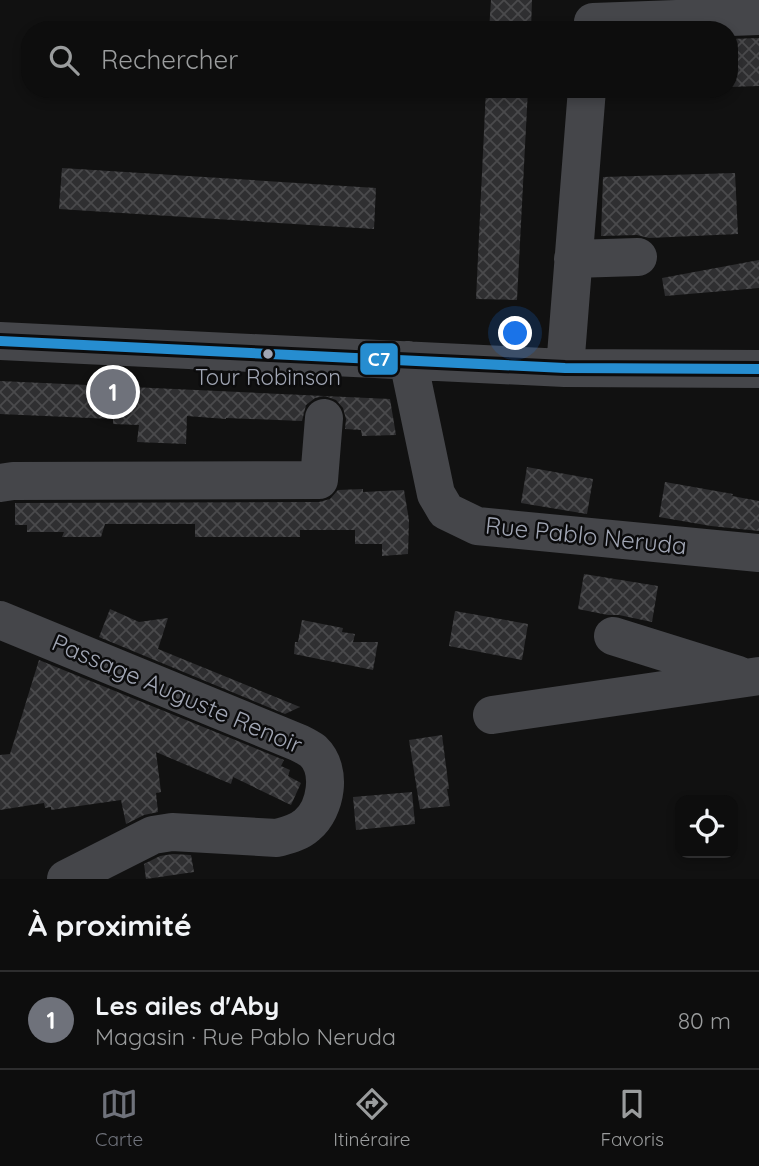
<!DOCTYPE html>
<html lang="fr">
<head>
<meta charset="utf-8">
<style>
	:root { --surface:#0d0d0d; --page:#161616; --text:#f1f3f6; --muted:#9a9c9d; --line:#2d2d2e; --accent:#6f727b }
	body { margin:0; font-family:Quicksand,sans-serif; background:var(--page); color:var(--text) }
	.controls { position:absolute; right:21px; bottom:21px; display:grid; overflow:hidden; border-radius:14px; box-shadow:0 4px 10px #0003 }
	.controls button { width:63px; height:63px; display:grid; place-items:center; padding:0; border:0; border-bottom:2px solid var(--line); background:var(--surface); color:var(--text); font:35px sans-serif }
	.you { position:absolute; left:516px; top:334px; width:24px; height:24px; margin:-18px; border:5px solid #fff; border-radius:50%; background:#1a73e8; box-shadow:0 0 0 10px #1a73e833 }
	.badge { display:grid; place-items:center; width:46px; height:46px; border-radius:50%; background:var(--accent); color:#fff; font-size:23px; font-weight:700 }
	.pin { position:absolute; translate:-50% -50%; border:4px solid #fff; box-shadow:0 2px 7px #0006 }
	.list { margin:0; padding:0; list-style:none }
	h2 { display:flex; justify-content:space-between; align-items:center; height:91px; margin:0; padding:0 28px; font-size:30px }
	h2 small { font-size:23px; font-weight:400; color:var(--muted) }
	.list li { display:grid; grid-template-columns:46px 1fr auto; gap:21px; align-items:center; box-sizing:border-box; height:98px; padding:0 28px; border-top:2px solid var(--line) }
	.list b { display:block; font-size:26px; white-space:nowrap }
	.list p { margin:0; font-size:23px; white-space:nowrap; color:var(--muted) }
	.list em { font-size:23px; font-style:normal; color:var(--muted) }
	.icon { flex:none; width:38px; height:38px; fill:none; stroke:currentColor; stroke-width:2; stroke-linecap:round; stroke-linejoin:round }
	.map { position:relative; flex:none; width:759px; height:879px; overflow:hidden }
	.search { position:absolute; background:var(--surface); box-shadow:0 4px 10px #0003; left:21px; right:21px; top:21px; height:77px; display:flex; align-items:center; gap:18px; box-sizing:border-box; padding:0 24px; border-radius:28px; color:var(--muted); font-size:26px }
	.sheet { height:189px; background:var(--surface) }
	nav { display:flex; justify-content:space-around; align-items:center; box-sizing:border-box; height:98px; border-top:2px solid var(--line); background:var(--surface); font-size:19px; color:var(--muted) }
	nav a { display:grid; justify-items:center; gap:4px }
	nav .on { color:var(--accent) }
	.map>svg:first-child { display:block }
	.building { fill:url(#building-cross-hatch) }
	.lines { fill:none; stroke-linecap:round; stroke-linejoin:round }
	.minor { stroke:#45464a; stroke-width:38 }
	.bus-1-casing { stroke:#0c0c0d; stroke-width:16 }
	.bus-1 { stroke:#268dd0; stroke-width:10 }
	.bus-dot { fill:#a1a6b4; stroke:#0c0c0d; stroke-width:2.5 }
	.labels { text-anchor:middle; stroke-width:5; stroke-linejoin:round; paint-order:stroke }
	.bus-label { font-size:22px; fill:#a1a6b4; stroke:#0c0c0d }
	.street-label { font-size:24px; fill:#a1a6b4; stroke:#0c0c0d }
	.line-badge { stroke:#0c0c0d; stroke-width:2.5 }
	.badge-label { font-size:19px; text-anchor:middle; font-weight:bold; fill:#fff }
</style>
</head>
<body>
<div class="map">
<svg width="759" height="879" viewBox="0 0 759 879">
	<defs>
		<pattern id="building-cross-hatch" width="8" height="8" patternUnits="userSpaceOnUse" patternTransform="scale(1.75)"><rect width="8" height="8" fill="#2f2f31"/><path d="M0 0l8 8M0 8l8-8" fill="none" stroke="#4a4a4c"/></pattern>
	</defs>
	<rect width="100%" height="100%" fill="#111"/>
	<!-- building -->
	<path class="building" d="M491,0H532L531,30H489Z
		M759,38V86L729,87V39Z
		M486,89H528L517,300L476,299Z
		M62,168L376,188L374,229L59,209Z
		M735,173L738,234L649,238L637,235L601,236L603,177Z
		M759,260V288L665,296L662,278Z
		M0,381L390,399L396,435L362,436L361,430L345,429L346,419L343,408L336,400L325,396L315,398L306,405L302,421L226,418V419L187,416L186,444L137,442L139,425L113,424V419L0,414Z
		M527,467L593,479L587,514L521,503Z
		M665,482L733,494L732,496L759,501V531L711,526L659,517Z
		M363,489V492L404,490L409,520L408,554L382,556V544H355V530H300V537H195V524H105L101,537H62L64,532H27V525H15V503L319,502L330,499L338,490Z
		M584,574L658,586L652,622L619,615H608L578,609Z
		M110,609L139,622L168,618L158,649L300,707L285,714L99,637Z
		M455,611L528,624L522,660L449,646Z
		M302,620L343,628L342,632L355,634L353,642H378L373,670L294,654L295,642H298Z
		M39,660L284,760L281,766L290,770L288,776L301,783L291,805L233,777L231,784L156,752L161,792L156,793L158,812L144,815L126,824L121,800L51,810V807L45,808L44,803L0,810V755L10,754Z
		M442,735L449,789H447L450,806L420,809L409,740Z
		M412,792L415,824L356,830L353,797Z
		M173,854L191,855L194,872L146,879L144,864L160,856Z"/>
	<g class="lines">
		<!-- minor -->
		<path class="minor" d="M593,22L759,16
			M573,259L638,257
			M0,341L565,368L759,369
			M408,360L436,494L446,511L477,526L759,553
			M565,368L587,89
			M0,483L13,481L319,480L324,418
			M0,620L299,743C303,745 309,748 313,751C333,770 326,809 307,825C298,833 288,835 277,838L172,832L153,835L66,879
			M613,636L738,675
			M492,715L759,676"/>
		<!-- bus-1 casing -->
		<g class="bus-1-casing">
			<path id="bus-1" d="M0,341L565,368L759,369"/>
		</g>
		<!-- bus-1 -->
		<use href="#bus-1" class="bus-1"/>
	</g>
	<!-- markers -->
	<circle class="bus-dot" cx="268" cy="354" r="6"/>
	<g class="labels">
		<!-- bus labels -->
		<g class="bus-label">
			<text x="268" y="385">Tour Robinson</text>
		</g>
		<!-- street labels -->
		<g class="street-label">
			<text transform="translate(586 536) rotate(6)" y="8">Rue Pablo Neruda</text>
			<text transform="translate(177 694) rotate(23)" y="8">Passage Auguste Renoir</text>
		</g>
	</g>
	<rect class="line-badge" x="359" y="342" width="40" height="34" rx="7" fill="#268dd0"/>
	<g class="badge-label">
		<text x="379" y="366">C7</text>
	</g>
</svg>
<div class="controls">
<button><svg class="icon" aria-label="locate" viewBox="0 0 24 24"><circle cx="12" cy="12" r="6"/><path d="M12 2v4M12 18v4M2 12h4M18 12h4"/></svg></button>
</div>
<div class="you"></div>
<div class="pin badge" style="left:113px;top:392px">1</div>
<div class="search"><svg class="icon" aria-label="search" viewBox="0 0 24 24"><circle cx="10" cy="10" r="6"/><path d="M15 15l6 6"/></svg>Rechercher</div>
</div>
<section class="sheet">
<h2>À proximité<small></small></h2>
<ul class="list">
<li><span class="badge">1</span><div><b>Les ailes d'Aby</b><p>Magasin · Rue Pablo Neruda</p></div><em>80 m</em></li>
</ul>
</section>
<nav>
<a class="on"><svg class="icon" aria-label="map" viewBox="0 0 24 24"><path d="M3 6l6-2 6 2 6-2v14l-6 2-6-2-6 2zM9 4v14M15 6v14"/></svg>Carte</a>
<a><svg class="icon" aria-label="directions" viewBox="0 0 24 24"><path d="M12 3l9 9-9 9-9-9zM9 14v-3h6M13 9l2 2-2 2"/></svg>Itinéraire</a>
<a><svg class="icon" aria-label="saved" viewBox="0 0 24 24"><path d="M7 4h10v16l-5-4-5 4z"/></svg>Favoris</a>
</nav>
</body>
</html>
